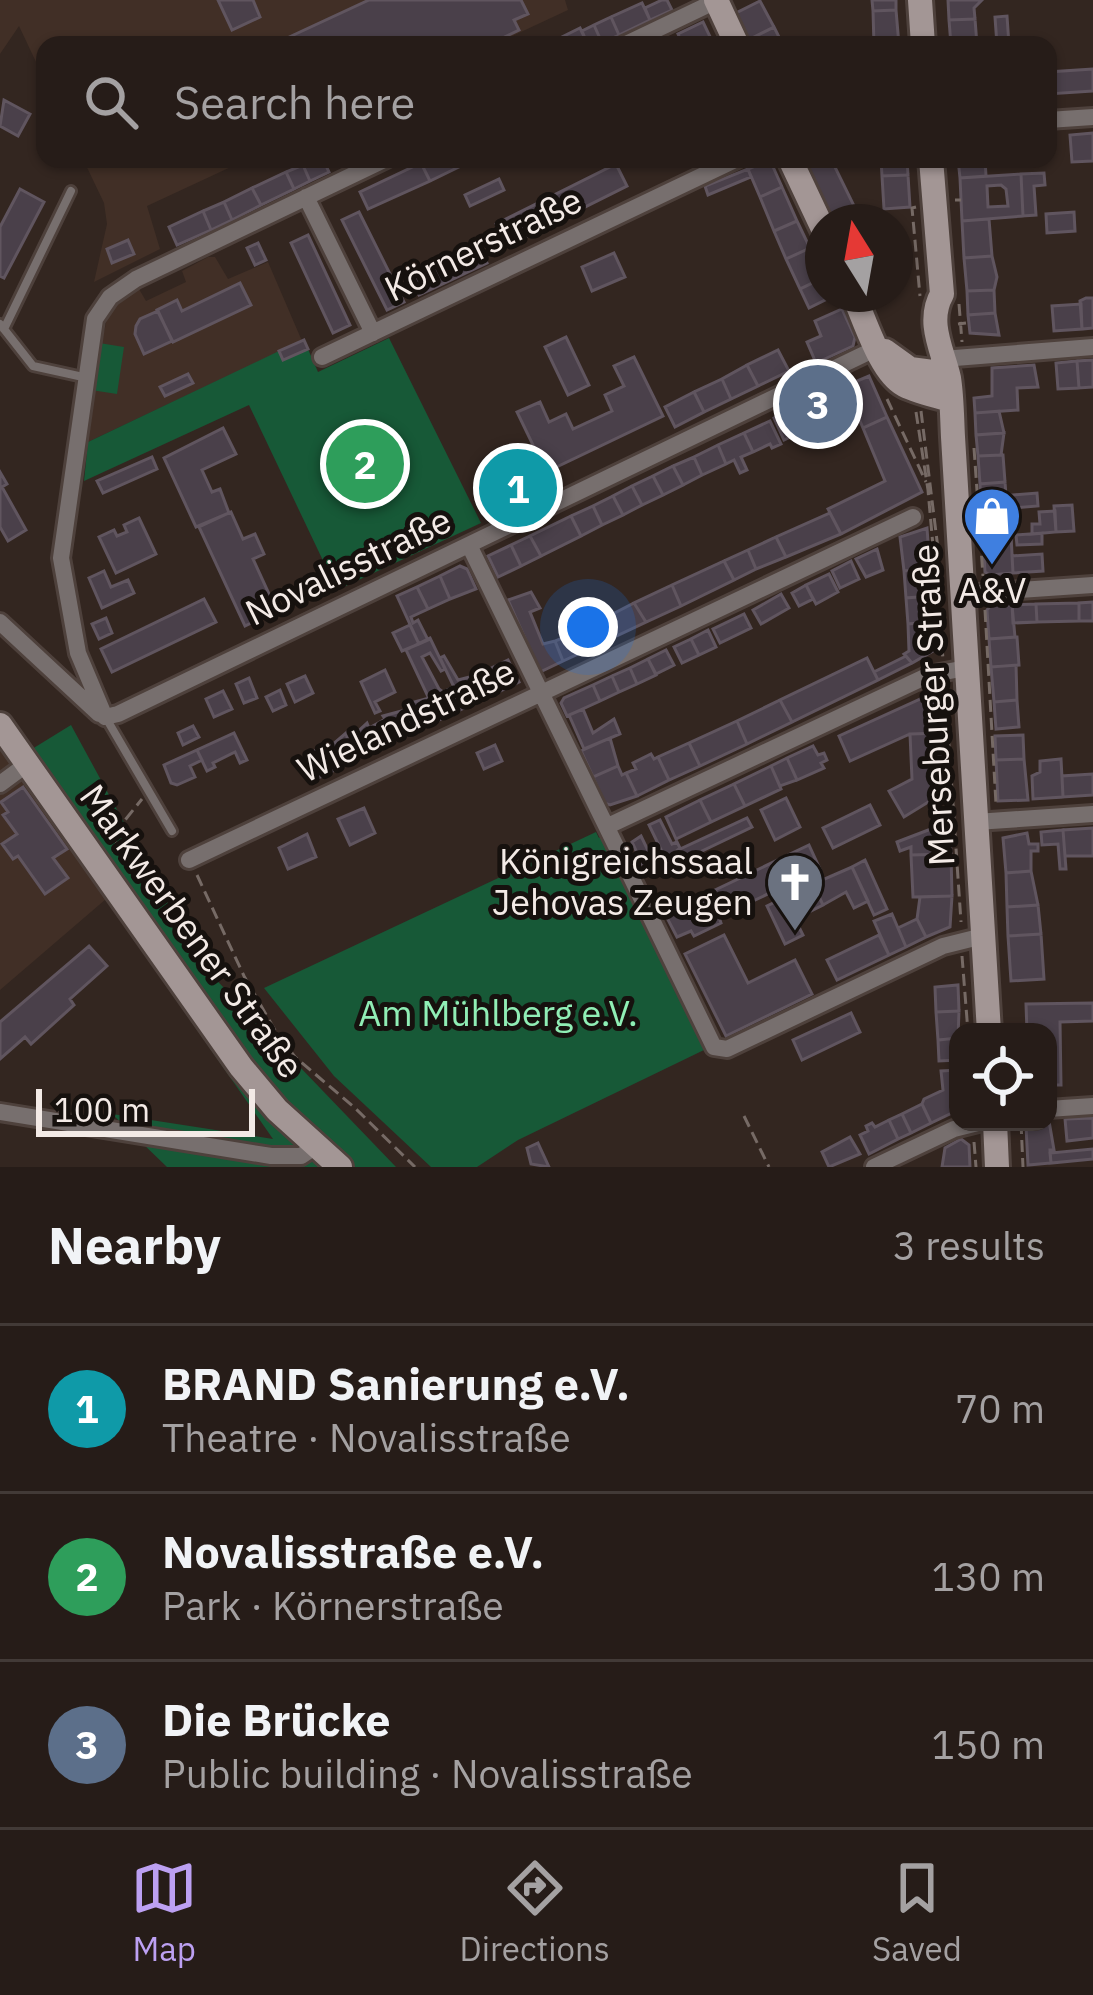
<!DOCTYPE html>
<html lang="en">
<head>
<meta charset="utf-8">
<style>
	:root { --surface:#261c18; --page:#2e2521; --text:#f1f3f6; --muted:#a4a1a2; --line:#423a37; --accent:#bca0f2 }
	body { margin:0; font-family:"IBM Plex Sans",sans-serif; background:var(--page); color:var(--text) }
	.controls { position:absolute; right:36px; bottom:36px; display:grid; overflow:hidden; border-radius:24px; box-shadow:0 3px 9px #0004 }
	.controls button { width:108px; height:108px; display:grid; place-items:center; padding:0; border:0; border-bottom:3px solid var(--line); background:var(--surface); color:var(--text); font:60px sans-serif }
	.compass { position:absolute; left:805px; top:204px; width:108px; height:108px; border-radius:50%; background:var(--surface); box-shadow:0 3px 9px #0004; rotate:349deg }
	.scale { position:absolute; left:36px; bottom:30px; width:219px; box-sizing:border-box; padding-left:12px; border:6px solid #f3eae6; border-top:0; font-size:33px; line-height:42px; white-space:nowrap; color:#f3eae6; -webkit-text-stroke:9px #16110e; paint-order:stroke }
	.you { position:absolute; left:588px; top:627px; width:42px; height:42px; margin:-30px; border:9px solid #fff; border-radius:50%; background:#1a73e8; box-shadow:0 0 0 18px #1a73e833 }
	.badge { display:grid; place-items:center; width:78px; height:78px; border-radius:50%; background:var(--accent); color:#fff; font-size:39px; font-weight:700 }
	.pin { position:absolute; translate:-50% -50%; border:6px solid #fff; box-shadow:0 3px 12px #0006 }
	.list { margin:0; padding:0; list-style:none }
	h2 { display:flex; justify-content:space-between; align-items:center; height:156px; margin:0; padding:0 48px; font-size:51px }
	h2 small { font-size:39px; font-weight:400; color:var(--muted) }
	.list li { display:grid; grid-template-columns:78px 1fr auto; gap:36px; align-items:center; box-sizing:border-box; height:168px; padding:0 48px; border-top:3px solid var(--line) }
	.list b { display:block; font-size:45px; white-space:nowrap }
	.list p { margin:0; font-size:39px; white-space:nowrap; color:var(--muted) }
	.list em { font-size:39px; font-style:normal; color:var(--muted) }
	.icon { flex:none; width:66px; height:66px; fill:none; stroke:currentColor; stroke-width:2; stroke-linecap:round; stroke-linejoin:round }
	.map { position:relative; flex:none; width:1093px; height:1167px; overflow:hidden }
	.search { position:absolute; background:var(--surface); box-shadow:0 3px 9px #0004; left:36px; right:36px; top:36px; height:132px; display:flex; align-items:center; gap:30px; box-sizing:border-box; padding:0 42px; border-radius:24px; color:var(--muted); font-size:45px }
	.sheet { height:660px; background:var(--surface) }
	nav { display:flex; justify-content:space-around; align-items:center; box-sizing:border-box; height:168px; border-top:3px solid var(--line); background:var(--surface); font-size:33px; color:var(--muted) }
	nav a { display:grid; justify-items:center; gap:6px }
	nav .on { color:var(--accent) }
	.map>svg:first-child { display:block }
	.built { fill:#412f26 }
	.green { fill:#175937 }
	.building { fill:#4a404a; stroke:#60555f; stroke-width:3; fill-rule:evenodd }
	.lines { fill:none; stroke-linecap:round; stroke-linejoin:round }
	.lane-casing { stroke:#4e413c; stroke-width:14 }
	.street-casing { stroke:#4e413c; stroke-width:22 }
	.secondary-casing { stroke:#4e413c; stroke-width:30 }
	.path { stroke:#766a65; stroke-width:3; stroke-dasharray:12 6; stroke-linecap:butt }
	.lane { stroke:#776f6e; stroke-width:8 }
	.street { stroke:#776f6e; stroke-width:16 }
	.secondary { stroke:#a39695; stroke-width:24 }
	.labels { text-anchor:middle; stroke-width:10; stroke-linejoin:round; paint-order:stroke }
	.street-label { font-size:36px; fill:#f3eae6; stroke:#16110e }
	.poi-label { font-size:36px; fill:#f3eae6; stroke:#16110e }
	.park-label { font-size:36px; fill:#90eeb5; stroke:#16110e }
</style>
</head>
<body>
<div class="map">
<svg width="1093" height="1167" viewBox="0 0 1093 1167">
	<rect width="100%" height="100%" fill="#332620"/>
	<!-- built -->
	<path class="built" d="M0,0H565L568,10L493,45H45V81L19,26L0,54Z
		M83,159H248L147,206L160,249L94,282L107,224L104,203Z
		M208,257H215L228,279L268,262L302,341L88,442L94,400L90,399L108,313L120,299L139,289L146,301L186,282L182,271Z
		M0,748L106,899L0,990Z"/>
	<!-- green -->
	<path class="green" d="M389,338L481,523L337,590L249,405L84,481L88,442L279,351L304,340L318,372Z
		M99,343L124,347L117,394L91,390Z
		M71,725L201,964L396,1167H167L112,1114L273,1139L11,762Z
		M596,832L599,838L603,836L704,1050L518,1140L477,1167H431L334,1076L264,988Z"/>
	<!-- building -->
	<path class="building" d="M218,0H253L260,17L232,30Z
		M369,0H521L528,14L514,20L519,30L488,45H272Z
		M662,0H667L672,10L650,20L645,8Z
		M872,0H896V10L873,11Z
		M948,0H982L974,8L975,19L949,20Z
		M760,1L774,27L748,40L736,13Z
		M642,3L650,20L619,35L611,17Z
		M896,10L899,45H874L873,11Z
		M1007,16L1009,45H997L995,17Z
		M611,17L619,35L602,43L594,25Z
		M975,19L977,45H951L949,20Z
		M703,22L714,45H683L678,34Z
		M594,25L602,43L588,45L582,31Z
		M774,27L783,45H751L748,40Z
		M580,28L588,45H563L560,38Z
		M1093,69V91L1048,94V72Z
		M4,100L30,114L18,136L0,126Z
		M1093,133V161L1072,162L1070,135Z
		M315,159H323L329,172L310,181L303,165Z
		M419,159H472L473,160L430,181Z
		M810,159H831L860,218L834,222L805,161Z
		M881,159H907L908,175L882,176Z
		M958,159H985L986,176L960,178Z
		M770,160L782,187L760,197L748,169Z
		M421,163L430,181L368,209L360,192Z
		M616,164L627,186L507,246L496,224Z
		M303,165L310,181L294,189L286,172Z
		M748,169L751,177L708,195L705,186Z
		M286,172L294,189L261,205L252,188Z
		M1044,173L1045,185L1034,186L1036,215L1023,216L1021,174Z
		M1021,174L1023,216L962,221L960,178ZM1001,185L1006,189L1008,206L988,207L987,186Z
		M908,175L910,207L884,209L882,176Z
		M499,179L504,190L470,206L465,195Z
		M782,187L797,221L774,231L760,197Z
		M252,188L261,205L232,220L224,202Z
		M20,189L44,202L4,278L0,276V227Z
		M224,202L232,220L211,230L203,211Z
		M203,211L211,230L177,245L169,227Z
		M359,212L404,302L387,310L342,220Z
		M1074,212L1075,231L1047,233L1046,214Z
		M989,219L992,256L964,258L962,221Z
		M797,221L810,248L786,259L774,231Z
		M308,235L350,325L333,333L291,243Z
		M128,240L134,254L112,263L107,249Z
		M258,243L266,260L255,265L247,248Z
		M478,244L487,263L419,295L410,276Z
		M810,248L823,278L800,289L786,259Z
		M614,253L625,277L592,291L582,267Z
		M992,256L997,277L994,290L967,291L964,258Z
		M823,278V294L833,296L809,308L800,289Z
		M240,283L251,305L173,342L157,310L177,300L182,311Z
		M994,290L995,313L968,315L967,291Z
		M1086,298H1093V328L1082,329L1080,301Z
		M1081,304L1082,329L1054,331L1052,306Z
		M842,309L855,337L853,346L816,363L807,342L821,336L815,321Z
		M158,311L172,341L144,354L135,334L136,326L140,319Z
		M995,313L999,335L970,333L968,315Z
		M566,337L589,385L568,395L545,347Z
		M304,340L308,349L283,360L279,351Z
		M778,350L789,371L758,386L747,365Z
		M634,357L663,416L546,472L517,412L540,402L549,422L566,414L573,429L612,411L605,395L624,386L614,366Z
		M1093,360V387L1079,388L1077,361Z
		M1077,361L1079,388L1058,389L1056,363Z
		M747,365L758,386L731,399L722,379Z
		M1034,365L1038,387L1017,388L1018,410L975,413L974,398L992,396V368Z
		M188,374L193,383L165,396L160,387Z
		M869,376L887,417L863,428L845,386Z
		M722,379L731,399L704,412L694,392Z
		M839,388L848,407L832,414L823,395Z
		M694,392L704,412L675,427L665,407Z
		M823,395L832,414L814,422L806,403Z
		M806,403L816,425L784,440L774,418Z
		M999,411L1004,433L976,435L975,413Z
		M887,417L922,492L841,534L828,509L885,481L863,428Z
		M770,421L781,444L772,448L770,444L753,452L744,433Z
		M223,428L236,454L202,470L212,492L220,489L229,513L196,527L164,458Z
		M744,433L753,452L741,457L747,470L740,473L734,460L726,464L718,445Z
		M1004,433L1001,455L978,456L976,435Z
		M718,445L726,464L702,475L694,457Z
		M1003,455L1005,482L980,484L978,456Z
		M152,457L157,469L103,493L97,481Z
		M694,457L702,475L683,485L673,466Z
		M533,465L545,489L504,510L491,487L503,480L500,474L513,468L516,474Z
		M673,466L683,485L663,495L653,476Z
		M0,472L7,484L2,487L26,530L8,541L0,527Z
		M653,476L663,495L642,505L632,486Z
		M1005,482L1007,509L981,510L980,484Z
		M632,486L642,505L623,515L613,496Z
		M1037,493L1038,506L1014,508L1012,495Z
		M613,496L623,515L602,525L593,506Z
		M1072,505L1074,531L1056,532L1054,506Z
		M593,506L602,525L581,536L571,516Z
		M1007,509L1009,535L983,537L981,510Z
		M1055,511L1056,532L1032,534V524H1040L1039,512Z
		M231,512L243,539L255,534L264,554L253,559L270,596L267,603L272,613L245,626L199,527Z
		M830,513L841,534L786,557L776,537Z
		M571,516L581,536L541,556L530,536Z
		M139,518L156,554L116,573L99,537L114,530L117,536L127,532L124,525Z
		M927,528L930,569L904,571L900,537Z
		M1042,533V544L1017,545L1016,535Z
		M1011,535L1013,573L990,575L985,572L983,537Z
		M530,536L541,556L521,566L511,545Z
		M776,537L786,557L756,569L748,550Z
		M511,545L521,566L498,577L488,556Z
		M877,549L883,570L866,577L856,559Z
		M748,550L756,569L734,580L724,561Z
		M1042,554L1043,571L1013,573L1012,556Z
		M724,561L734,580L681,606L672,585Z
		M851,561L859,579L840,588L832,571Z
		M460,566L467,569L476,589L450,599L440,576Z
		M930,569L933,596L906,598L904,571Z
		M104,571L111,587L128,580L134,593L102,608L89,578Z
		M829,574L838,592L816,604L806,585Z
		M440,576L450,599L428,609L417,587Z
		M672,585L681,606L646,622L634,603Z
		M806,585L813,599L799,606L792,593Z
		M417,587L428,609L411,617L413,623L418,620L428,640L419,644L397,596Z
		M531,592L540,608L530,612L543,644L555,641L563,661L540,672L508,600Z
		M781,594L789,608L761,624L753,610Z
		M931,596L933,622L908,624L906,598Z
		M204,599L216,622L112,672L101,649Z
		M1093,602V621H1079V603Z
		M634,603L646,622L591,648L582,630Z
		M1079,603V621L1037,622L1036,604Z
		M1036,604L1037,622L1013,623L1012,605Z
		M991,605H1012L1015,637L989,639L987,610Z
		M744,614L751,628L720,643L713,629Z
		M106,618L112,633L99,639L92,624Z
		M933,622L935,650L912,663L904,654L909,651L908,624Z
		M410,625L419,644L402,651L393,633Z
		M582,630L591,648L563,661L555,641Z
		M708,630L716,647L699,655L691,639Z
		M1017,637L1019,665L991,667L989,639Z
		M430,638L445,669L441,671L430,653L422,657L439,689L443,692L453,687L464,708L439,720L406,650Z
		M691,639L699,655L682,663L674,647Z
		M666,650L674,665L656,674L648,659Z
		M444,656L458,680L477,675L488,697L464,708L440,658Z
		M906,656L912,663L878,680L874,672Z
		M867,658L878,680L792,722L780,700Z
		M648,659L656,675L637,684L630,668Z
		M508,660L519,682L488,697L477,675Z
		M1016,665L1017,700L994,702L991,667Z
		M630,668L637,684L619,692L612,676Z
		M385,670L395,692L375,702L380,711L375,713L361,682Z
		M305,676L313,693L295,702L287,684Z
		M612,676L619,692L600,701L593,685Z
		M249,678L257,698L244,703L236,684Z
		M593,685L600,701L567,716L561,703L564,698Z
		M280,690L286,705L273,711L266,697Z
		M223,691L232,709L214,717L206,699Z
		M927,696L939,703L943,733L910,734L850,761L839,736Z
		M429,698L439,720L415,731L405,710L409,708L407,704Z
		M780,700L792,722L747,744L737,721Z
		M1017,700L1019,727L996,729L994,702Z
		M583,709L593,733L614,719L620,734L584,749L569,715Z
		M405,710L415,731L390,743L380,722L385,719L383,716Z
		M737,721L747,744L700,766L689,743Z
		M380,722L390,743L365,755L355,734L367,723L369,728Z
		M193,726L199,737L183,745L178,733Z
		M234,733L247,760L240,763L235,752L213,763L215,767L207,771L197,750Z
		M346,733L347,737L355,734L365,755L341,767L331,746Z
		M943,733V793L904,817L889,791L912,779L910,734Z
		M1023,735L1024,759L996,760L995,736Z
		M610,738L618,766L593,777L581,751Z
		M689,743L700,766L669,780L658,757Z
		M495,745L502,761L484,769L477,753Z
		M321,746L323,750L331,746L341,767L316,779L306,758Z
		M813,746L818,755L824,753L827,760L821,763L824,768L797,780L787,758Z
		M197,750L202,760L190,766L195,777L177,785L171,783L164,765Z
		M651,754L654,759L658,757L669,780L637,796L626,773L636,769L633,763Z
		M787,758L797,780L780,786L771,766Z
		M1024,759L1028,800L998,801L996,760Z
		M1061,759L1063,797L1033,799L1032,776L1040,772V761Z
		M618,766L622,775L626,773L637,796L610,805L604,803L593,777Z
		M771,766L781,789L745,806L734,784Z
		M1093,774V795L1063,797L1062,776Z
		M734,784L745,806L711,822L700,800Z
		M23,787L67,849L53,858L68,878L45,894L18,856L13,859L2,844L17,834L3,815L8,812L1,802Z
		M786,798L800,827L775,840L761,810Z
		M700,800L711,822L676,839L666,817Z
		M870,805L880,825L833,848L823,828Z
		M364,808L375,833L350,845L338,819Z
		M747,818L752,827L681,861L676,851Z
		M660,820L672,844L677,842L680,848L666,860L649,825Z
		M944,824L950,828L951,854L911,855V847L900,851L897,842Z
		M1093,828V856H1065L1063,830Z
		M1063,830L1066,869H1060L1058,844L1042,845L1041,832Z
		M1027,833L1029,844H1038V851H1031V871L1006,873L1003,838Z
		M307,834L316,857L288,869L279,848Z
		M641,836L655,865L645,870L632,842Z
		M809,845L820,869L780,888L782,893L773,898L770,893L719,917L721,923L694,936L691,931L677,937L665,914Z
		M951,854L952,896L913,897L911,855Z
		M865,860L887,909L874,915L852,867Z
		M852,867L868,901L854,908L846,892L823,905L813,884Z
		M1031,871L1038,905L1007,907L1006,873Z
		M813,884L823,905L795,919L803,935L785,944L767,906Z
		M952,896L950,927L926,937L917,919L920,897Z
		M1038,905L1041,934L1008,936L1007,907Z
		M892,914L906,947L889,955L874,921Z
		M917,919L926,937L906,947L898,928Z
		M1041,934L1044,979L1011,981L1008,936Z
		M724,935L748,983L795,960L812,994L726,1036L685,954Z
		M879,935L889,955L837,980L827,960Z
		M89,946L107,966L70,999L74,1005L31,1044L25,1037L0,1059V1022Z
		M958,985L959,1011L936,1012L935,987Z
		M1093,1003V1021L1060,1022L1061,1085H1048V1032H1027L1026,1004Z
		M959,1011L958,1038L938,1040L936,1012Z
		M851,1013L860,1032L802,1060L793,1040Z
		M958,1038V1060L939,1061L938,1040Z
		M958,1070V1110L931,1123L922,1104L924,1099L943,1090L941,1071Z
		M922,1104L931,1123L911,1133L902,1114Z
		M902,1114L911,1133L898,1139L889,1120Z
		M1093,1118V1138L1067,1141L1065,1119Z
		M889,1120L898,1139L869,1154L860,1135L868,1131L866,1126L872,1123L875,1127Z
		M1049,1121L1054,1150H1050L1051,1163L1028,1165L1026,1126Z
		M850,1137L860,1154L829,1167L822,1152Z
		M961,1139L969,1145L970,1167H942L945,1148Z
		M538,1143L549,1167L531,1164L527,1148Z
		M1093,1149V1159L1051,1163L1050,1153Z"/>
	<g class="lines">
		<!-- lane casing -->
		<g class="lane-casing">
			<path id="lane" d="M0,324L33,366L83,377
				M4,329L71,191
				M106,718L172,831"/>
		</g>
		<!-- street casing -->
		<g class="street-casing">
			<path id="street" d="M624,45L716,1
				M1048,120L1093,117
				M306,197L373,333
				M322,357L737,159
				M955,358L1093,347
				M469,545L714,1047L727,1049L943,946L983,936
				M962,594L1093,585
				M0,622L99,714
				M105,717L118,714L879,347
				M105,717L78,653L61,558L95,319L110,297L136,279L386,159
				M0,784L27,764
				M976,822L1093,814
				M608,826L929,675L966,668
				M189,860L913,517
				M1048,1109L1093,1106
				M0,1112L271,1156H301L316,1146
				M874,1167L954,1129L982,1122"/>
		</g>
		<!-- secondary casing -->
		<g class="secondary-casing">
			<path id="secondary" d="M716,0L737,45
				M920,0L923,45
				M790,159L823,229
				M931,159L942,294C926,322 943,351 949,378C952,397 952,418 953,437L989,1032
				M853,294C865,320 880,372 904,385C918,392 936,396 951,400
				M885,351L910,369L948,374
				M0,725L241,1067L277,1110L340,1167
				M995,1122L997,1167"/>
		</g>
		<!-- path -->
		<path class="path" d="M955,200H961
			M916,207L912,208L920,296
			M959,304L962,342
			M958,324L966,323
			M887,399L926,482
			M921,411L939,557
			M916,412L928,490L943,659
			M974,448L983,576
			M985,610L996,804
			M945,687L961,922
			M114,853L121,825L142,799
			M197,875L244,976L276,1032L295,1057L354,1107L415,1167
			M962,956L968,1032
			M744,1116L769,1167
			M1021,1122L1023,1167
			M974,1142L976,1167"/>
		<!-- lane -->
		<use href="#lane" class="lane"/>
		<!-- street -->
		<use href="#street" class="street"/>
		<!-- secondary -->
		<use href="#secondary" class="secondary"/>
	</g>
	<!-- icons -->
	<defs>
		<g id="shop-pin" transform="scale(3)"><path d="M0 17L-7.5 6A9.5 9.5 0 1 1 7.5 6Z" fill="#3f7fe0" stroke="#16110e"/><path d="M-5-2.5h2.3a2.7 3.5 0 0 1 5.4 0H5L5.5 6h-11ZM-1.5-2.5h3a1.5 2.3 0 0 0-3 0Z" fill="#fff"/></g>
		<g id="church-pin" transform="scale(3)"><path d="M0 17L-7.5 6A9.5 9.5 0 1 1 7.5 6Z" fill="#6b7280" stroke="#16110e"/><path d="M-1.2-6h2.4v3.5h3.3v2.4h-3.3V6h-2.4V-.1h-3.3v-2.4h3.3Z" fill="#fff"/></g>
	</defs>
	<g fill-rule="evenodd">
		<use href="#shop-pin" x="992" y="516"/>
		<use href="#church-pin" x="795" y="882"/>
	</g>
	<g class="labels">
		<!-- street labels -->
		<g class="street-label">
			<text transform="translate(483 244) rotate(-26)" y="13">Körnerstraße</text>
			<text transform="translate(348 566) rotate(-26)" y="13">Novalisstraße</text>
			<text transform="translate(933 705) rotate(-93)" y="13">Merseburger Straße</text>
			<text transform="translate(406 720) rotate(-26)" y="13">Wielandstraße</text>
			<text transform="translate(192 931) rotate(54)" y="13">Markwerbener Straße</text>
		</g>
		<!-- poi labels -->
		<g class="poi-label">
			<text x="992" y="603">A&amp;V</text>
			<text x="753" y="874" text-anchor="end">Königreichssaal<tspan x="753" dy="41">Jehovas Zeugen</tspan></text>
		</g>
		<!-- park labels -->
		<g class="park-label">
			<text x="498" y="1026">Am Mühlberg e.V.</text>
		</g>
	</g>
</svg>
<div class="controls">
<button><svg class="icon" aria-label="locate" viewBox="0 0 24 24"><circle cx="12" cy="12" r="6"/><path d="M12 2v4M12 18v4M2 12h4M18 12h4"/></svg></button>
</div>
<svg class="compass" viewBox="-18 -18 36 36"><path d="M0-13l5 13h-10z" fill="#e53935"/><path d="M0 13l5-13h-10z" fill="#a4a1a2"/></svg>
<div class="scale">100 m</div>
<div class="you"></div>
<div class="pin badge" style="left:518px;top:488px;background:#0f9aa8">1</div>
<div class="pin badge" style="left:365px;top:464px;background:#2e9e5b">2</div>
<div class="pin badge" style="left:818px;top:404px;background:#5c6f8a">3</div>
<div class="search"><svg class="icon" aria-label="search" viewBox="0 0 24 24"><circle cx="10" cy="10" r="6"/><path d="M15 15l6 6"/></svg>Search here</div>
</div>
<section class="sheet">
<h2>Nearby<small>3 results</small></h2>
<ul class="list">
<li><span class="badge" style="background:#0f9aa8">1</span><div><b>BRAND Sanierung e.V.</b><p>Theatre · Novalisstraße</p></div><em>70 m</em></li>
<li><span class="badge" style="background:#2e9e5b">2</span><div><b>Novalisstraße e.V.</b><p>Park · Körnerstraße</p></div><em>130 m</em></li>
<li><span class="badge" style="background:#5c6f8a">3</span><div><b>Die Brücke</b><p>Public building · Novalisstraße</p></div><em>150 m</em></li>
</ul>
</section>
<nav>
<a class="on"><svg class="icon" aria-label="map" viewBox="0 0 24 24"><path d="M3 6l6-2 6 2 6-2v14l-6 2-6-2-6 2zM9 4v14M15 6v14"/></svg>Map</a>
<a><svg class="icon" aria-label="directions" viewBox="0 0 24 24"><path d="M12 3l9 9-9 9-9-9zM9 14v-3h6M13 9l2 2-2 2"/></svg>Directions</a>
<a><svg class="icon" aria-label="saved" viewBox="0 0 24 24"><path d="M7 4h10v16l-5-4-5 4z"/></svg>Saved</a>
</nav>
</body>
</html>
